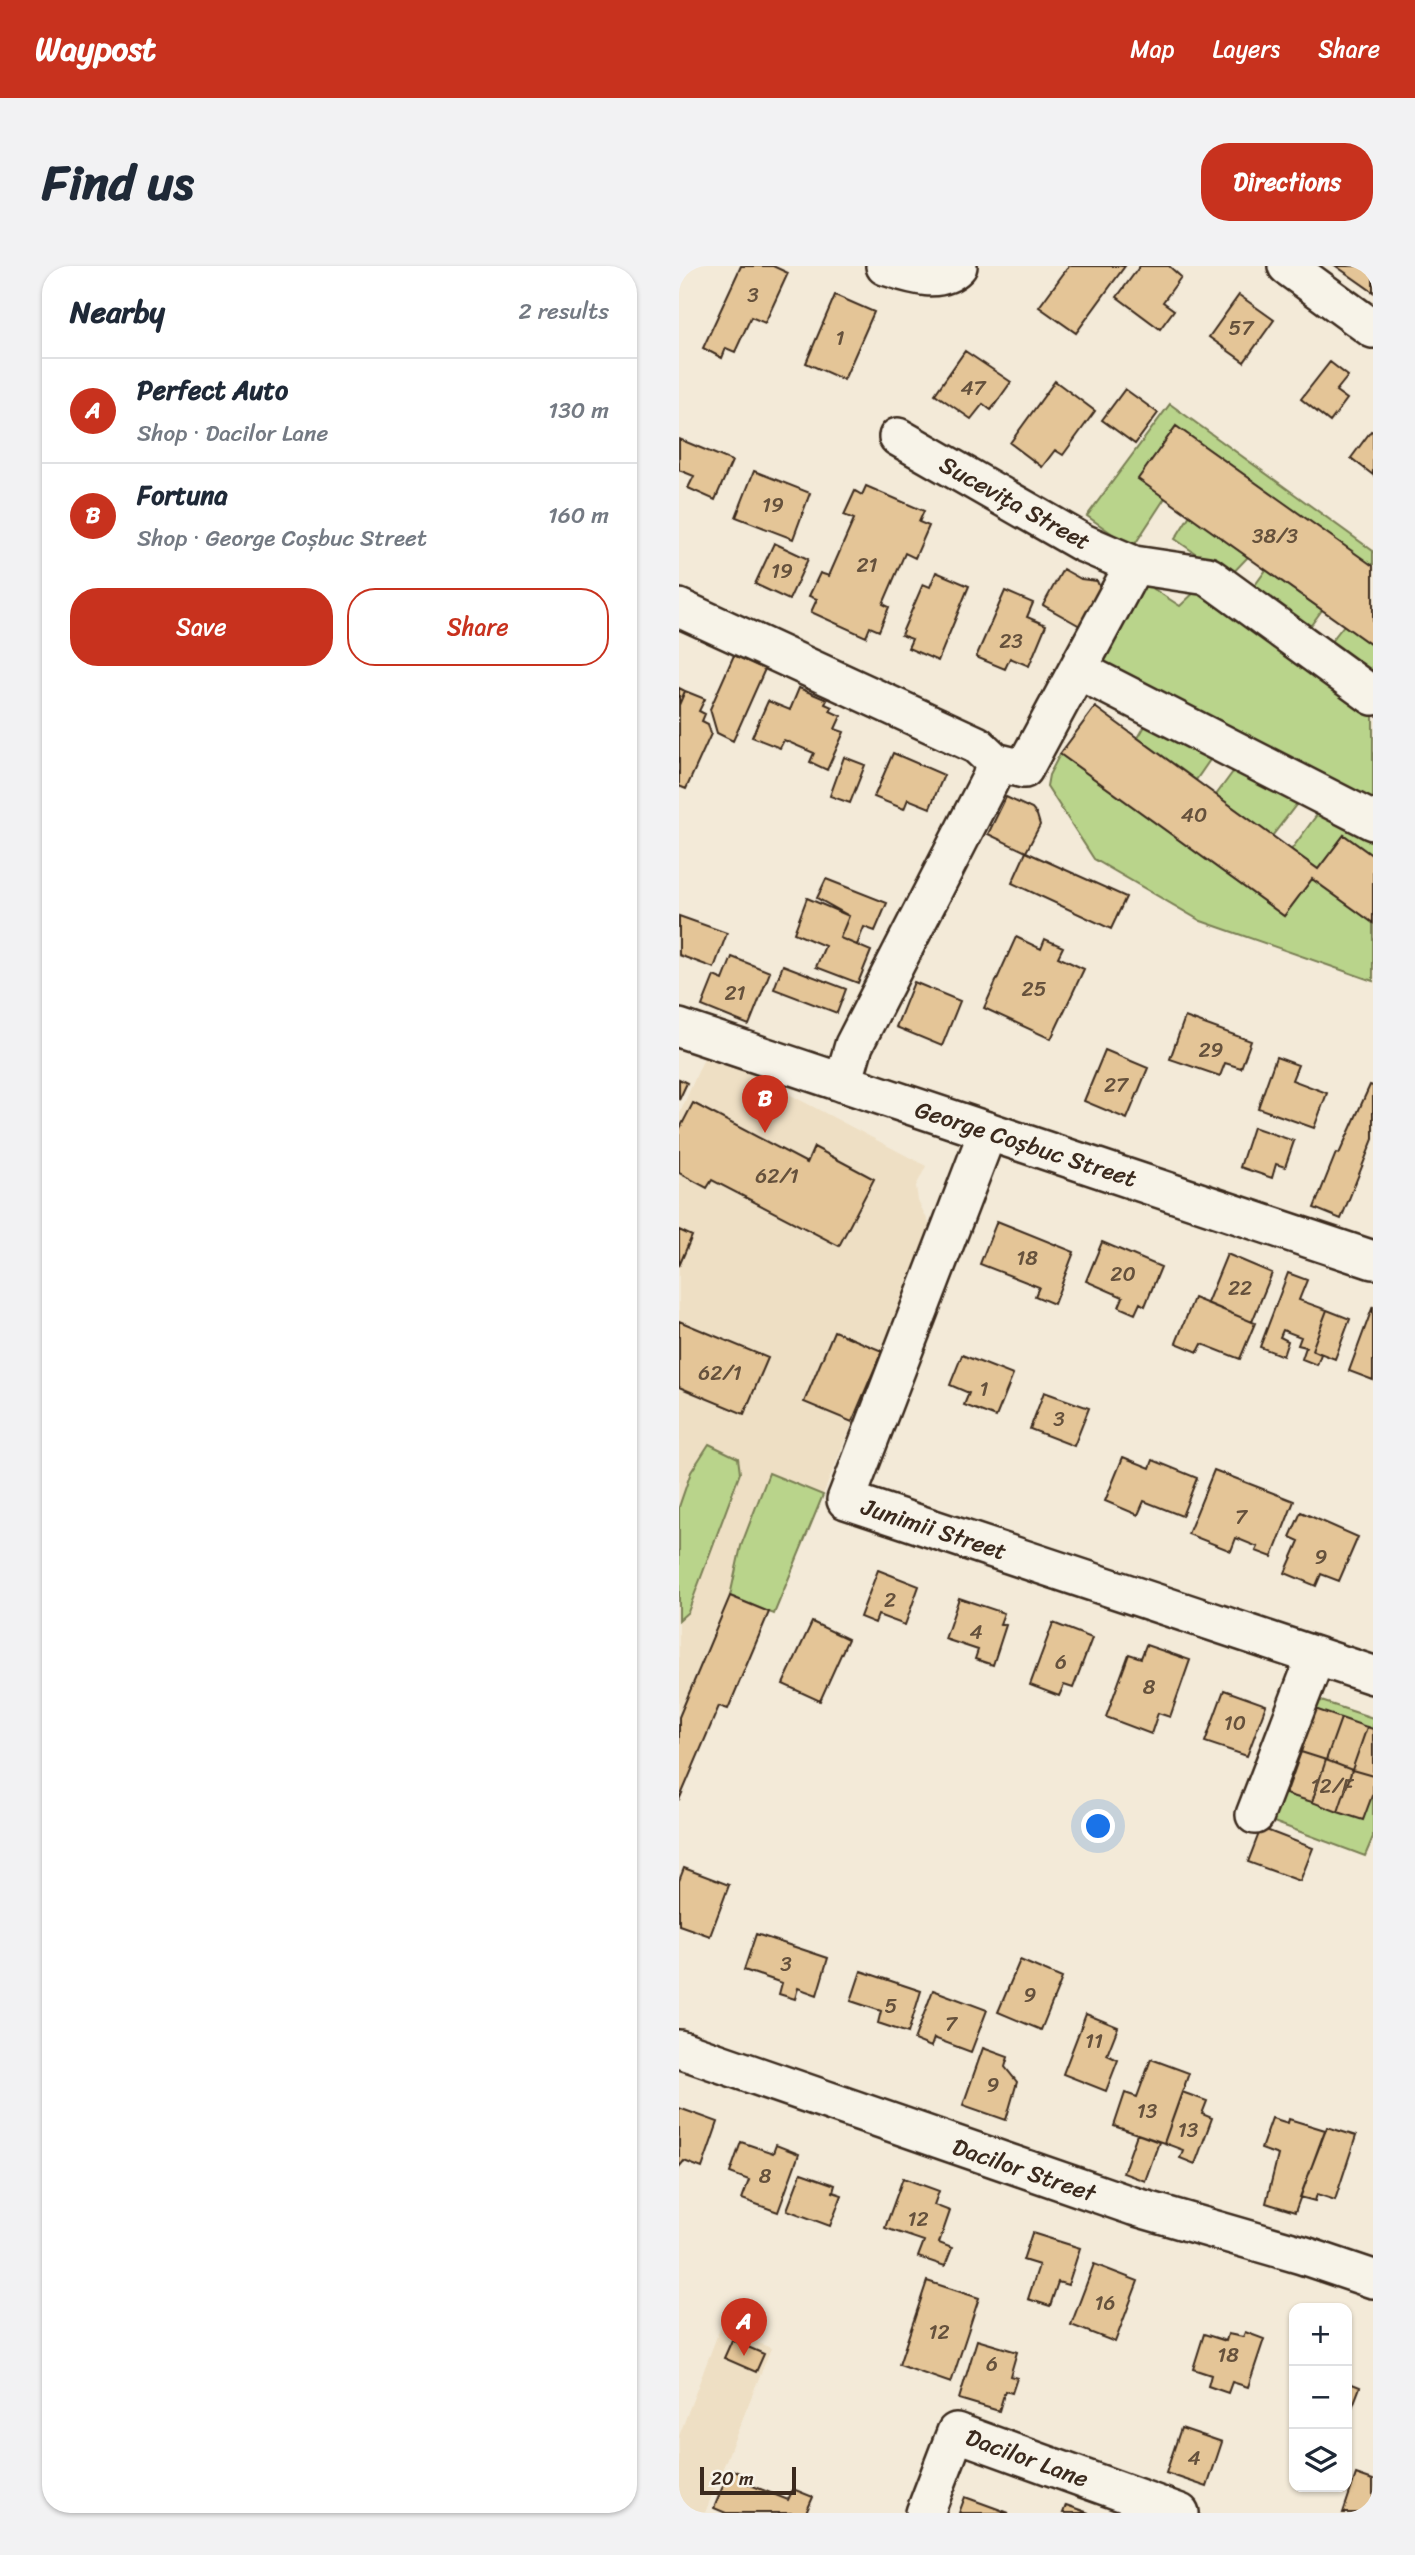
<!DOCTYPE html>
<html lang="en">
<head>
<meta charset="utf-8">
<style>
	:root { --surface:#fff; --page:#f2f2f3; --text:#1f2937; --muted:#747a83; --line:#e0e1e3; --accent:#c8321e }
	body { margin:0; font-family:Sriracha,sans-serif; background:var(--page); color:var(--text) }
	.controls { position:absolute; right:21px; bottom:21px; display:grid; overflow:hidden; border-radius:14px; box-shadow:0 2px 5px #0004 }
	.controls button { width:63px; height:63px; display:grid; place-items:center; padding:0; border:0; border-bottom:2px solid var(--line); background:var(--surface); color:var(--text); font:35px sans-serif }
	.scale { position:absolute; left:21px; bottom:18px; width:96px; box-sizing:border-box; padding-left:7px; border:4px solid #3b2a1e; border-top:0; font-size:19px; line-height:24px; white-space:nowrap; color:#3b2a1e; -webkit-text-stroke:5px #f7f3e8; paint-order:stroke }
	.you { position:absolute; left:420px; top:1561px; width:24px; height:24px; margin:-18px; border:5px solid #fff; border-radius:50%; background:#1a73e8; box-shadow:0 0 0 10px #1a73e833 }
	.badge { display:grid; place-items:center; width:46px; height:46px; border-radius:50%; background:var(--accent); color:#fff; font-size:23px; font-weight:700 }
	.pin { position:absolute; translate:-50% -58px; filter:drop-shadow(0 2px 4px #0008) }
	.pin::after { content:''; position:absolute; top:37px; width:24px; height:21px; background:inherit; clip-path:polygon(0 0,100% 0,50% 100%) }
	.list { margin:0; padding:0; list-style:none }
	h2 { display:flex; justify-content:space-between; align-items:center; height:91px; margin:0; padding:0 28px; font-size:30px }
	h2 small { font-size:23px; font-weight:400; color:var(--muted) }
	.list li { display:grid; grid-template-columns:46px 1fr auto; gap:21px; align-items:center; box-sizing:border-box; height:105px; padding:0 28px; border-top:2px solid var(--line) }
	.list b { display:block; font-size:26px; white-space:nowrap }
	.list p { margin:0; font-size:23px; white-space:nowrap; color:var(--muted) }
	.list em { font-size:23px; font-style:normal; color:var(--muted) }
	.actions { display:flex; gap:14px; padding:21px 28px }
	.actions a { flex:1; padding:16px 0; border:2px solid var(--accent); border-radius:28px; text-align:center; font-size:24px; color:var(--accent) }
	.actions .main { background:var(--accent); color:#fff }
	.icon { flex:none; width:38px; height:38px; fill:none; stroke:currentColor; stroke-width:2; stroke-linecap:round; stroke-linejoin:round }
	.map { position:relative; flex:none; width:694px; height:2247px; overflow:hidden; border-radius:28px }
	header { display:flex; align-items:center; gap:42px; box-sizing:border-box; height:98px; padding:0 35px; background:var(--accent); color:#fff }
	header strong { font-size:33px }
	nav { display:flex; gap:38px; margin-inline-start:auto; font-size:24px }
	.intro { display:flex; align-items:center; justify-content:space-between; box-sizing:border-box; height:168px; padding:0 42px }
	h1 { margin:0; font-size:49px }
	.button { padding:18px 32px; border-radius:28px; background:var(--accent); color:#fff; font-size:24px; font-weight:700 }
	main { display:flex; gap:42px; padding:0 42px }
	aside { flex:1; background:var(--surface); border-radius:28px; box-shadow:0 2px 5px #0004 }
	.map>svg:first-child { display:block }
	.built { fill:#eedfc4 }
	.green { fill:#b9d48b; stroke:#7a7f54; stroke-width:2 }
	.building { fill:#e4c597; stroke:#3b2a1e; stroke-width:2 }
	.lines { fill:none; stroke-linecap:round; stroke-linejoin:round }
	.minor-casing { stroke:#3b2a1e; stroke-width:42 }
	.minor { stroke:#f7f3e8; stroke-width:37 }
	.labels { text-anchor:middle; stroke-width:5; stroke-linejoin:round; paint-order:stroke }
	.number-label { font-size:21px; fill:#65513c }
	.street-label { font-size:24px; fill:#3b2a1e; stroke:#f7f3e8 }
</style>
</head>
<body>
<header>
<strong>Waypost</strong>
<nav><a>Map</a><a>Layers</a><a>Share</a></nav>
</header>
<div class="intro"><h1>Find us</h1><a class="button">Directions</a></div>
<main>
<aside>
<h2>Nearby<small>2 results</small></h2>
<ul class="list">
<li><span class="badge">A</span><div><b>Perfect Auto</b><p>Shop · Dacilor Lane</p></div><em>130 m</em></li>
<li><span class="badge">B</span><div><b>Fortuna</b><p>Shop · George Coșbuc Street</p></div><em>160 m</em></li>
</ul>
<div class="actions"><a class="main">Save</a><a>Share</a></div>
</aside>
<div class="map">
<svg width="694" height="2247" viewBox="0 0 694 2247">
	<rect width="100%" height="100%" fill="#f3ead8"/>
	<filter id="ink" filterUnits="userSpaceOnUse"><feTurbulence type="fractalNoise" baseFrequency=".0143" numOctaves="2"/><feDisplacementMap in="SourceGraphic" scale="14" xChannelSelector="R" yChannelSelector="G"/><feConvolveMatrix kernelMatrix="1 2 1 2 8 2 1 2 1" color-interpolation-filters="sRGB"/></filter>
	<g filter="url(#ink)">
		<!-- built -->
		<path class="built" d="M28,785L247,900L237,920L239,935L253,963L95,1348L90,1346L49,1443L40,1440L0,1534V849Z
			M41,2062L92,2082L26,2247H0V2170Z"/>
		<!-- green -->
		<path class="green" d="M491,138L694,285V301L497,160L460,212L486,232L456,278H448L408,250Z
			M511,249L569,291L550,311L496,273Z
			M587,304L643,344L627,366L571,326Z
			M464,316L501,340L521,321L694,441V544L418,395Z
			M665,359L694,380V415L647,382Z
			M470,453L535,488L517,514L459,472Z
			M381,488L605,650L633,613L694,657V715L522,655L415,593L368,520L370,509Z
			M559,499L620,535L593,570L537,529Z
			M643,542L694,568V590L665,569L639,603L612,584Z
			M30,1178L59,1192L61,1207L9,1346L0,1354V1241L12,1206Z
			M90,1207L144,1229L95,1348L51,1330L62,1280Z
			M630,1431L694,1452V1571L686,1590L584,1552Z"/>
		<!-- building -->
		<path class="building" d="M62,0H94L109,7L86,57L72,51L56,86L47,82L43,92L24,82Z
			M390,0H446L397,67L360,41Z
			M461,0H490L502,11L484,36L495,44L481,63L438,31Z
			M657,0H694V26Z
			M156,29L195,46L165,114L127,97Z
			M560,29L595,54L565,96L530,71Z
			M286,85L332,116L312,144L304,138L292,153L256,128Z
			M651,96L669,110L657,125L668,133L651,156L622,133Z
			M376,115L416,145L384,189L376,184L363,201L331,177Z
			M446,123L479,147L456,178L423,154Z
			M497,160L694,300V374L691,378L459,213Z
			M692,165L694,166V209L672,192Z
			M0,173L53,195L36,234L9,222L15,210L0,204Z
			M75,205L131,227L114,273L57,251Z
			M187,220L245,245L240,256L250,260L236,292L226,287L204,338L210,341L200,365L191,361L187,371L132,346L138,333L130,330L141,307L150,310L175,253L165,249L176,225L183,229Z
			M95,277L129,293L110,334L76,318Z
			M384,303L402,313L418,315L422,324L401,360L364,339Z
			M257,306L290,320L259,395L229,382L233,373L222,369L244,318L251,321Z
			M326,325L354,337L348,351L367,359L350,400L331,392L326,403L297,391Z
			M55,389L86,403L54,475L38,467L31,443Z
			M0,422L6,425L0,439Z
			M120,422L148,434L146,438L153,441L151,445L162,450L156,463L165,466L148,504L131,496L135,487L105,474L101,482L73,471L89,435L111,444Z
			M6,425L26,433L20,445L26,448L23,455L29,458L32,468L7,523L0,520V439Z
			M416,441L639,603L665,569L694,590V657L633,613L605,650L381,488Z
			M214,487L265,509L251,542L229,533L225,543L195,531Z
			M165,491L186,499L171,537L151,530Z
			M327,531L353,543L358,549L361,559L347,586L309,568Z
			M347,586L447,631L432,663L333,617Z
			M147,613L208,637L196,665L185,661L178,679L161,672L170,650L138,632Z
			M128,632L170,650L161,672L192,685L179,717L137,701L146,680L115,667Z
			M0,650L48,667L35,702L0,689Z
			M337,671L362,683L366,673L384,681L379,691L405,703L372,773L305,742Z
			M53,691L91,706L70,759L23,740L35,710L44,714Z
			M104,699L167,723L158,747L95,723Z
			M235,716L281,735L263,780L217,761Z
			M506,751L572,775L562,802L546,797L541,810L491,793Z
			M426,784L469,802L448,853L405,835Z
			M597,791L619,799L613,814L648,827L635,862L579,842Z
			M0,813L8,817L0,834Z
			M691,819L694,820V873L662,953L635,942L657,887L660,888Z
			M14,837L128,897L135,881L195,913L160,980L33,914L28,922L0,907V864Z
			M574,861L615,875L606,901L597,898L593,912L561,901Z
			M318,955L395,986L375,1038L356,1030L360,1021L301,998Z
			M0,964L13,970L0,1000Z
			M423,976L482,1001L466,1040L461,1037L456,1048L440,1041L444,1031L407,1015Z
			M548,988L593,1007L573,1056L528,1037Z
			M609,1007L628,1014L620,1034L648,1044L633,1084L642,1088L638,1099L623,1093L627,1081L619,1079L622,1071L604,1064L601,1071L609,1075L604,1090L581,1081Z
			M515,1032L576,1057L561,1093L523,1078L519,1086L497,1077Z
			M694,1040V1114L670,1105Z
			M648,1044L671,1053L656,1093L633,1084Z
			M0,1055L89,1092L65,1148L0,1121Z
			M155,1065L203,1085L173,1156L125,1136Z
			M283,1089L334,1109L317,1151L285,1139L290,1127L271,1119Z
			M365,1126L410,1142L395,1180L351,1163Z
			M444,1191L471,1202L474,1194L518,1212L503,1250L465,1235L459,1249L426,1235Z
			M535,1204L615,1235L593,1291L577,1285L579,1281L557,1272L552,1285L509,1268Z
			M622,1246L679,1271L660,1315L642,1308L637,1320L606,1307L620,1275L611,1271Z
			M199,1304L240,1320L226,1359L199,1349L196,1357L181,1351Z
			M51,1330L90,1346L49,1443L40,1440L0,1534V1451Z
			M280,1332L325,1347L321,1358L327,1359L314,1399L296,1393L299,1384L266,1373Z
			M133,1356L169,1373L141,1435L104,1418Z
			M374,1357L413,1372L394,1422L385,1419L380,1430L351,1419Z
			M467,1379L511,1394L491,1451L479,1447L472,1468L427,1451L450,1388L462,1392Z
			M545,1424L587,1439L568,1490L526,1476Z
			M636,1443L662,1452L647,1494L622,1486Z
			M662,1452L688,1461L673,1504L647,1494Z
			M688,1461L694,1463V1510L673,1504Z
			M622,1486L647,1494L633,1536L607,1528Z
			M647,1494L673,1504L659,1546L633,1536Z
			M673,1504L694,1510V1527L684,1554L659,1546Z
			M582,1562L634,1582L621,1615L569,1596Z
			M5,1602L50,1619L31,1670L0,1659V1615Z
			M77,1668L149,1692L138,1729L119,1722L116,1733L100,1728L103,1717L65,1704Z
			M341,1694L383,1712L362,1764L319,1746Z
			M182,1705L242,1725L229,1767L199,1757L202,1745L172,1735Z
			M254,1724L308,1744L292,1786L255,1772L252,1781L235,1774Z
			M407,1748L439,1761L428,1789L439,1794L427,1825L384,1808Z
			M304,1782L329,1791L326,1801L338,1816L327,1854L284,1839Z
			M472,1793L510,1807L485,1877L435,1860L446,1827L458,1831Z
			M503,1826L528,1835L523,1848L533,1852L516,1898L501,1892L504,1884L485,1877Z
			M0,1842L39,1856L23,1902L5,1895L0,1901Z
			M593,1852L609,1857L610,1853L646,1864L616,1946L587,1937L599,1889L582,1883Z
			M648,1861L677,1870L656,1934L638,1928L636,1935L621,1931Z
			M458,1868L480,1876L466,1915L444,1907Z
			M62,1876L94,1887L97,1879L120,1888L99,1946L63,1933L70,1914L51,1907Z
			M122,1907L156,1919L154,1926L163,1929L151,1960L108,1944Z
			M224,1912L260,1925L255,1939L271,1945L260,1977L273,1982L266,2000L239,1991L245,1975L206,1962Z
			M353,1967L401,1982L389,2019L379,2016L371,2040L349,2033L360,1999L344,1994Z
			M415,1998L459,2015L436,2076L392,2059Z
			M248,2015L300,2032L272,2117L220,2099Z
			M566,2066L585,2073L569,2121L553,2116L549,2127L529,2120L532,2109L514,2103L525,2068L547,2075L549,2068L564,2071Z
			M53,2074L85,2088L77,2106L45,2092Z
			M298,2074L338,2086L331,2110L338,2112L333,2127L326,2125L320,2145L280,2133Z
			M668,2116L681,2121L668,2155Z
			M502,2162L543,2176L528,2221L487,2207Z
			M51,2203L67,2210L64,2216L109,2234L114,2223L134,2231L127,2247H47L35,2242Z
			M677,2208L694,2214V2247H664Z
			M286,2231L330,2247H280Z
			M387,2239L410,2247H384Z"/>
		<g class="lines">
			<!-- minor casing -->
			<g class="minor-casing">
				<path id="minor" d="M206,0C228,7 260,20 279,0
					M608,0L694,63
					M219,171L404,277L455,299L529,310L694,430
					M0,342L298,479L316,496L312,512L175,779L164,817
					M399,404L694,555
					M316,496L345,503L455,299
					M0,762L694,994
					M309,865L167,1234L694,1409
					M576,1549L637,1390
					M0,1783L454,1940L623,1989L694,2013
					M246,2247L277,2166L501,2247"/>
			</g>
			<!-- minor -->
			<use href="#minor" class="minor"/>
		</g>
	</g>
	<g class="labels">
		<!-- number labels -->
		<g class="number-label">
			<text x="74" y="36">3</text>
			<text x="562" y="69">57</text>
			<text x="161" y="79">1</text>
			<text x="294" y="129">47</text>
			<text x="94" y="246">19</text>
			<text x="596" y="277">38/3</text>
			<text x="188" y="306">21</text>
			<text x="103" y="312">19</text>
			<text x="332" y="382">23</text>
			<text x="515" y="556">40</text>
			<text x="355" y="730">25</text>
			<text x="56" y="734">21</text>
			<text x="532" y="791">29</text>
			<text x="437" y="826">27</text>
			<text x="98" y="917">62/1</text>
			<text x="348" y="999">18</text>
			<text x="444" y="1015">20</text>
			<text x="561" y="1029">22</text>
			<text x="41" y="1114">62/1</text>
			<text x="305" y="1130">1</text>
			<text x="380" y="1160">3</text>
			<text x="562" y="1258">7</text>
			<text x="642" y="1298">9</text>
			<text x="211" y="1341">2</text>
			<text x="297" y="1373">4</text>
			<text x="382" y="1403">6</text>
			<text x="470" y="1428">8</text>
			<text x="556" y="1464">10</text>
			<text x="653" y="1527">12/F</text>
			<text x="107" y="1705">3</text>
			<text x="351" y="1736">9</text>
			<text x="212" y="1747">5</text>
			<text x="272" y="1765">7</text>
			<text x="415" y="1782">11</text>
			<text x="314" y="1826">9</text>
			<text x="468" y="1852">13</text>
			<text x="509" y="1871">13</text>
			<text x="86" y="1917">8</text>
			<text x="239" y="1960">12</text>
			<text x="426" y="2044">16</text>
			<text x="260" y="2073">12</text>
			<text x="549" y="2096">18</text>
			<text x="313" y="2105">6</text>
			<text x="515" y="2199">4</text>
		</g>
		<!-- street labels -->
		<g class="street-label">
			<text transform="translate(336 237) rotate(29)" y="8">Sucevița Street</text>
			<text transform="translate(347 878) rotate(18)" y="8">George Coșbuc Street</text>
			<text transform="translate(255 1263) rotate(18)" y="8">Junimii Street</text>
			<text transform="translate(345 1904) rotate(19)" y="8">Dacilor Street</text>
			<text transform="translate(348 2192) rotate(20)" y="8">Dacilor Lane</text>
		</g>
	</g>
</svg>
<div class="controls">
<button>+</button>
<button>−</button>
<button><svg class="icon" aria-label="layers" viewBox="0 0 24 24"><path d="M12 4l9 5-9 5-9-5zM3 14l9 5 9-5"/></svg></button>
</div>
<div class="scale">20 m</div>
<div class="you"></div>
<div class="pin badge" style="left:65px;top:2090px">A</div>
<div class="pin badge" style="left:86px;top:867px">B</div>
</div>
</main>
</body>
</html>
